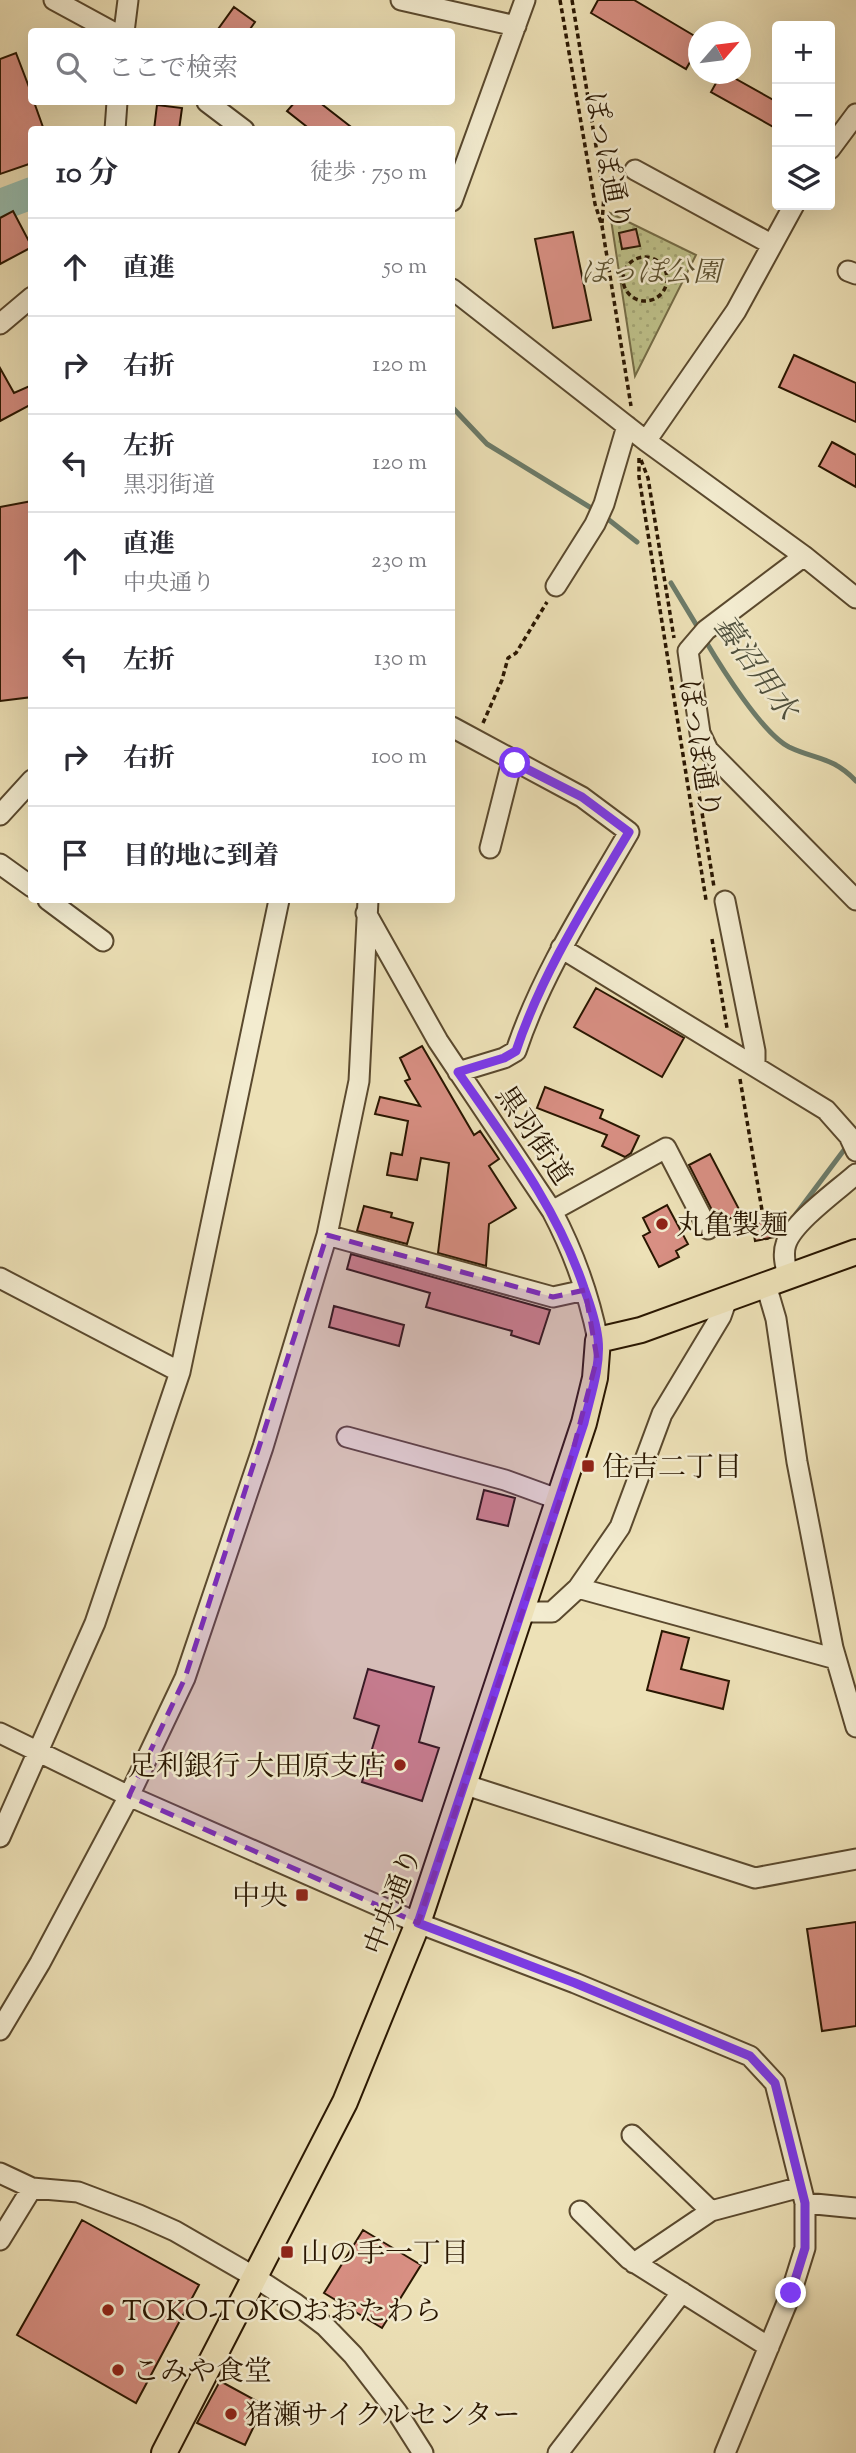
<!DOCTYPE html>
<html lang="ja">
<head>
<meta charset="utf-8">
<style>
	:root { --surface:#fff; --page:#f2f2f3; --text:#2b2b33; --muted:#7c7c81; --line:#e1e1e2 }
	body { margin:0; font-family:"Sorts Mill Goudy","Noto Serif JP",serif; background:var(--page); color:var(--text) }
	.controls { position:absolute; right:21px; top:21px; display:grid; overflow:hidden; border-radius:7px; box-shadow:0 7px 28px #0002 }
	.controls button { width:63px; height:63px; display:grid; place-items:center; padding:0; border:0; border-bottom:2px solid var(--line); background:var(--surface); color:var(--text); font:35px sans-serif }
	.compass { position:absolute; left:688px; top:21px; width:63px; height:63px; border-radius:50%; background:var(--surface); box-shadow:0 7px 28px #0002; rotate:62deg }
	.stop { position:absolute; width:21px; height:21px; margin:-16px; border:5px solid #7c3aed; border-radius:50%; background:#fff }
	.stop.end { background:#7c3aed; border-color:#fff; box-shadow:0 2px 7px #0008 }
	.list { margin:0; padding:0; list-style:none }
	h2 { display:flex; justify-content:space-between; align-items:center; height:91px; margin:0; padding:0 28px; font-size:30px }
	h2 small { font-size:23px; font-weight:400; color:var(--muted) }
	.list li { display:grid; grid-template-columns:46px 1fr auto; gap:21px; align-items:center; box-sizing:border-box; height:98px; padding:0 28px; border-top:2px solid var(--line) }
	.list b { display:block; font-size:26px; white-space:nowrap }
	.list p { margin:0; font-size:23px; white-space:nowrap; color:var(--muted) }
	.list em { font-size:23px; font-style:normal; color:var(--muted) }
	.icon { flex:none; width:38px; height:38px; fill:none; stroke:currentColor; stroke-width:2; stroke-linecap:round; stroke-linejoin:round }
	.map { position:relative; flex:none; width:856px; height:2453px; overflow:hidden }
	.search { position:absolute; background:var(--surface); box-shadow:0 7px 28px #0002; left:28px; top:28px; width:427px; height:77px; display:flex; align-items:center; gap:18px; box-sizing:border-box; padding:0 24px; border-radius:7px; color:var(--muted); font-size:26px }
	.panel { position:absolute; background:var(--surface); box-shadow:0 7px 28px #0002; left:28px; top:126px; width:427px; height:777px; border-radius:7px }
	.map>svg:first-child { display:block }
	.park { fill:url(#park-dots); stroke:#746c46; stroke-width:2 }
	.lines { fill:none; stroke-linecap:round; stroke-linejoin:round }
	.stream { stroke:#6c7b69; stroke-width:5 }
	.river { stroke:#99beaf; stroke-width:32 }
	.building { fill:#d88f83; stroke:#291601; stroke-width:2 }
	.minor-casing { stroke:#5a492e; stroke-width:23 }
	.major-casing { stroke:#291601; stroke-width:28 }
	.path { stroke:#291601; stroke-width:3.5; stroke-dasharray:5 3.5; stroke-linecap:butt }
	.minor { stroke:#f3ecd0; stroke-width:19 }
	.major { stroke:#ede1b7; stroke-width:24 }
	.route { stroke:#7c3aed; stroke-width:9 }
	.marked { fill:#7b2cbf; fill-opacity:0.2; stroke:#7b2cbf; stroke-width:5; stroke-dasharray:14 9; stroke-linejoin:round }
	.poi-dot { fill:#8f2418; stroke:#f3ecd0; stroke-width:2.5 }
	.labels { text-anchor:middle; stroke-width:5; stroke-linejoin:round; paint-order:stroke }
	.street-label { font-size:28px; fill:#291601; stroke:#f3ecd0 }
	.park-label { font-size:28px; font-style:italic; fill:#5d5231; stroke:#f3ecd0 }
	.poi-label { font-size:28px; fill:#291601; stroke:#f3ecd0; text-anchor:start }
	.water-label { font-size:30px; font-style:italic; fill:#50513e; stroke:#f3ecd0 }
</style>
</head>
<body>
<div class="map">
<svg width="856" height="2453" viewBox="0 0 856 2453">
	<defs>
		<pattern id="park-dots" width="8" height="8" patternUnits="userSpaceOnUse" patternTransform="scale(1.75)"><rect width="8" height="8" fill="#bec18a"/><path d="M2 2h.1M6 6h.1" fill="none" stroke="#a3a575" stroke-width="1.8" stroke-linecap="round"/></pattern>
	</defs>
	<rect width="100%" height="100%" fill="#ede1b7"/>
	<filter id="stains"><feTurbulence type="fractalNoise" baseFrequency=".00286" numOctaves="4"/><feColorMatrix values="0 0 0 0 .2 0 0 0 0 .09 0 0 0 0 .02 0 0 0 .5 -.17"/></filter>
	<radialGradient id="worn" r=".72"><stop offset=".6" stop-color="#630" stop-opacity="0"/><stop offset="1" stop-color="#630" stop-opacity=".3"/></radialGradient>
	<!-- park -->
	<path class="park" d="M610,213L696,255L635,376Z"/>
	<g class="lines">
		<!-- stream -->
		<path class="stream" d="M452,407L487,444L596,511
			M604,516L637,542
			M671,583L700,631
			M705,640C721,667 762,733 789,747C816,760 832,756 856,781
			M796,1214L847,1146"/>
		<!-- river -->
		<path class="river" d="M0,205L32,193"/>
	</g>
	<!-- building -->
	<path class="building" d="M598,0H634L698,38V48L686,69L591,13Z
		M234,7L255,22L248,32H216Z
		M16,53L32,95V102H34L44,130H32V163L0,174V59Z
		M721,74H727L777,102V129L711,92Z
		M295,102H319L355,130H311L287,111Z
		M157,105L182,108L179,130H154Z
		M13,211L32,247L0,264V218Z
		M636,229L640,246L622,249L619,233Z
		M573,232L591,320L553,328L535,239Z
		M794,355L856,383V422L779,387Z
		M0,368L14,393L32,385V404L0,421Z
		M832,442L856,455V487L819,466Z
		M32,501V697L0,701V507Z
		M596,988L684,1038L662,1077L574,1027Z
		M422,1046L474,1135L480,1131L499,1159L489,1166L516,1208L489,1224L486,1266L438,1253L449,1163L421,1158L417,1180L387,1175L391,1153L402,1155L408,1121L375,1114L380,1097L420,1106L405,1081L410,1079L400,1058Z
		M545,1087L603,1110L600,1118L639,1136L631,1153L625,1157L602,1146L607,1135L537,1108Z
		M710,1154L741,1213L719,1224L689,1165Z
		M667,1205L688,1244L676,1251L679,1257L659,1267L643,1236L650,1232L643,1218Z
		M364,1206L392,1213L391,1217L413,1223L407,1244L357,1231Z
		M772,1220L775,1237L755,1241L752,1224Z
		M351,1254L550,1310L539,1344L511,1335L512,1331L426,1307L430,1293L347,1269Z
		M334,1306L404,1325L399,1346L329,1327Z
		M484,1490L515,1498L508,1526L477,1519Z
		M662,1631L689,1638L681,1669L729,1681L723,1709L647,1690Z
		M368,1669L434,1687L419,1742L439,1748L422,1801L362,1782L379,1726L354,1718Z
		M856,1922V2026L822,2031L807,1929Z
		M82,2220L199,2285L136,2403L17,2335Z
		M363,2230L421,2265L382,2328L324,2293Z
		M220,2381L264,2405L245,2445L197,2423Z"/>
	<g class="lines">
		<!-- minor casing -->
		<g class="minor-casing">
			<path id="minor" d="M54,0L113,32
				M401,0L516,26
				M124,32L128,0
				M207,102L244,130
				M115,130L117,102
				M830,149L856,114
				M635,170L771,244
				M452,201L525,0
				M848,271L856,274
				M452,289L646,441L804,556L856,598
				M0,324L32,297
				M646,441L736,311L794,205
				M804,556L706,630L688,651L700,733L708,750L856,900
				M556,586L595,524L604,504L627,426
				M452,727L582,797L629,832C588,903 542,973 516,1051L504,1058L458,1072
				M0,815L32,780
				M490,848L510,769L515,763
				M0,864L32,887
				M48,900L103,941
				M725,901L755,1051V1066
				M366,913L438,1041L552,1211C573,1251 589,1295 598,1340
				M561,948L826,1110L849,1136L856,1151
				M552,1211L666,1148L708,1229
				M327,1235L553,1297L585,1290
				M788,1277C786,1267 782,1255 786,1244C793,1222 838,1190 856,1174
				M0,1278L180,1372
				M766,1285L776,1319L797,1462L833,1648L856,1727
				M347,1437L505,1480L560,1500
				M578,1588L836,1659
				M523,1612H552L578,1588L620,1527L662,1414L721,1316L727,1299
				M0,1733L129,1796L418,1923L575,1983L750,2056L775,2083L805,2203V2248L791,2293L725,2453
				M466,1785L755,1878L856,1859
				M0,1837L95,1623L180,1372L279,900
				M0,2030L40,1963L129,1796L185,1678L263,1447L327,1235L359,1081L368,900
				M632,2135L711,2211
				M0,2173L32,2188L78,2192L139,2215L175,2231L253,2276L296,2304L325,2326L353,2355L397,2412L423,2453
				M805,2203L856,2208
				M580,2211L629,2259L769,2347
				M0,2240L32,2188
				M634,2263L711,2211L801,2187
				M558,2453L682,2292"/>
		</g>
		<!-- major casing -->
		<g class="major-casing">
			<path id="major" d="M164,2453L345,2102L418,1923L584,1423L595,1378L598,1340L641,1330L856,1252"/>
		</g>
		<!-- path -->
		<path class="path" d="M560,0L595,204L602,226L631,406
			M572,0L604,195L602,223
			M623 279a22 22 0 1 1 44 0a22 22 0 1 1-44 0Z
			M639,458V477L706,900
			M641,460L648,478L674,638
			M483,723L502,680L508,658L516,653L547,602
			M694,763L714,887
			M712,939L727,1028
			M740,1079L767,1240"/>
		<!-- minor -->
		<use href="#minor" class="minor"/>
		<!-- major -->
		<use href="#major" class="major"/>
	</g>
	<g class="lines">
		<!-- route -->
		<path class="route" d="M515,763L582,797L629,832C587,903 542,973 516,1051L504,1058L458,1072C506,1141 557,1207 584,1288C590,1304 596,1322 598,1339C601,1367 590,1397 584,1423L418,1923L575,1983L750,2056L775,2083L805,2203V2248L791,2293"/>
	</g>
	<!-- marked area -->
	<path class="marked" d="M327,1235L553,1297L585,1290L597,1358L560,1500L418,1923L129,1796L185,1678Z"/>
	<!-- markers -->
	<g class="poi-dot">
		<circle cx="662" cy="1224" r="7"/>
		<rect x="581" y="1459" width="14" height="14" rx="3.5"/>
		<circle cx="400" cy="1765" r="7"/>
		<rect x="295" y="1888" width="14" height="14" rx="3.5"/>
		<rect x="280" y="2245" width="14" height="14" rx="3.5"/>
		<circle cx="108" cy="2310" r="7"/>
		<circle cx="118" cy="2370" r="7"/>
		<circle cx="231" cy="2414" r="7"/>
	</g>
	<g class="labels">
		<!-- street labels -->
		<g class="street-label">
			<text transform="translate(609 161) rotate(79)" y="10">ぽっぽ通り</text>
			<text transform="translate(701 749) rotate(81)" y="10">ぽっぽ通り</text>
			<text transform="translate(535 1135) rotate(56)" y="10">黒羽街道</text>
			<text transform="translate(392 1901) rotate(-69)" y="10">中央通り</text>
		</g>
		<!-- park labels -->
		<g class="park-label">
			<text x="651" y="281">ぽっぽ公園</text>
		</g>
		<!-- poi labels -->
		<g class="poi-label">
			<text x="676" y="1234">丸亀製麺</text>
			<text x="602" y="1476">住吉二丁目</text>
			<text x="386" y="1775" text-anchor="end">足利銀行 大田原支店</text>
			<text x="288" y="1905" text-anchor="end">中央</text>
			<text x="301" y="2262">山の手一丁目</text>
			<text x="122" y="2320">TOKO-TOKOおおたわら</text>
			<text x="132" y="2380">こみや食堂</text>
			<text x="245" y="2424">猪瀬サイクルセンター</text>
		</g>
		<!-- water labels -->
		<g class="water-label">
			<text transform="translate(756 667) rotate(54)" y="10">蟇沼用水</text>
		</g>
	</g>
	<rect width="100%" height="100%" filter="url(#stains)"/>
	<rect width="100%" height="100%" fill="url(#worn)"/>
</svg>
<div class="controls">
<button>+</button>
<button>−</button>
<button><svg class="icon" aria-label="layers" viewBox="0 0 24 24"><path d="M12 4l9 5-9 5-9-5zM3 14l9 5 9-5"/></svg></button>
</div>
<svg class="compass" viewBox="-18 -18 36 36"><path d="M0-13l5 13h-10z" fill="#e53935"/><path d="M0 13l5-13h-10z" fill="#7c7c81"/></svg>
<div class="stop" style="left:515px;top:763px"></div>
<div class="stop end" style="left:791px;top:2293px"></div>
<div class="search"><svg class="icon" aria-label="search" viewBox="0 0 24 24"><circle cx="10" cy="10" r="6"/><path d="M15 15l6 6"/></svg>ここで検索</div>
<section class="panel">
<h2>10 分<small>徒歩 · 750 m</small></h2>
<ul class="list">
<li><svg class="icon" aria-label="ahead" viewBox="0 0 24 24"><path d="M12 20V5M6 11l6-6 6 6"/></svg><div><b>直進</b></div><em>50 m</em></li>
<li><svg class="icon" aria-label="right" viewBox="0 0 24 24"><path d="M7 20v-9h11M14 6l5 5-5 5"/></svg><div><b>右折</b></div><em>120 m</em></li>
<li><svg class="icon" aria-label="left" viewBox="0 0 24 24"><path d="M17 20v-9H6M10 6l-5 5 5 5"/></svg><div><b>左折</b><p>黒羽街道</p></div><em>120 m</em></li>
<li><svg class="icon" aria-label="ahead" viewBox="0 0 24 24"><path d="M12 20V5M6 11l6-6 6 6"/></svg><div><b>直進</b><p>中央通り</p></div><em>230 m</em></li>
<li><svg class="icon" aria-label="left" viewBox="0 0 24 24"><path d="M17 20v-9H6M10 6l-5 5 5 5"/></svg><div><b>左折</b></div><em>130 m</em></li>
<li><svg class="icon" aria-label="right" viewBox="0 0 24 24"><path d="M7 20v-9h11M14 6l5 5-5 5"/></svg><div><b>右折</b></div><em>100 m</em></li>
<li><svg class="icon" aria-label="arrive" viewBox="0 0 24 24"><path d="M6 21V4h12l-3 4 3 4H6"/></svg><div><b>目的地に到着</b></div></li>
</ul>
</section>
</div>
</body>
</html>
